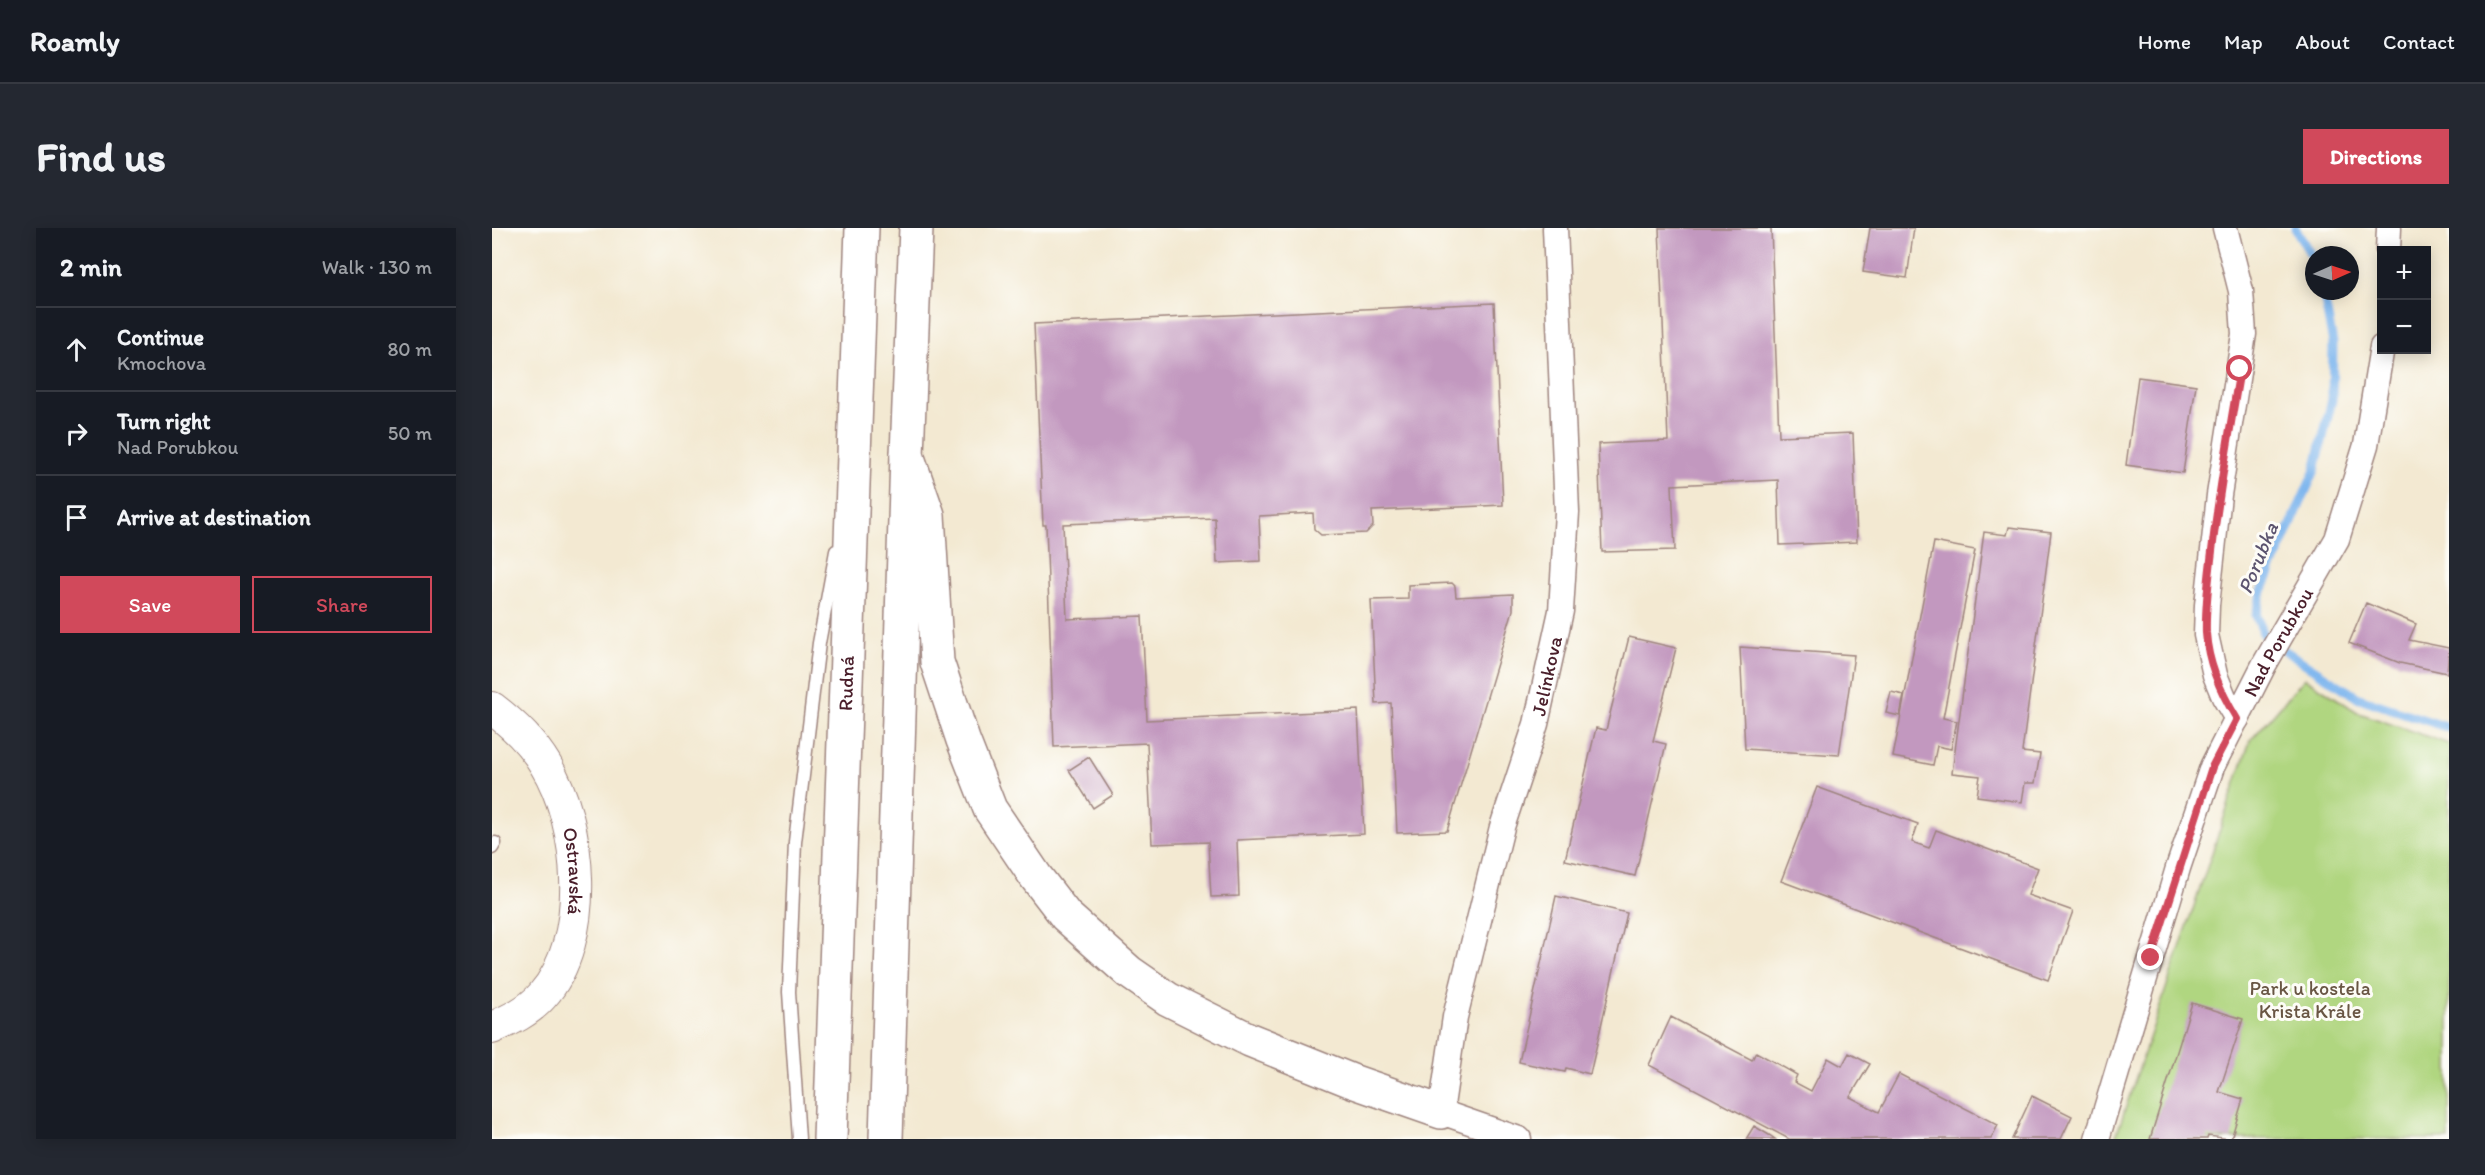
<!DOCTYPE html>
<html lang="en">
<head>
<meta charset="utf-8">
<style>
	:root { --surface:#171b24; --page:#242831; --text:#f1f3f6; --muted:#9ea1a6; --line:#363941; --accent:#d1495b }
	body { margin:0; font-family:Itim,sans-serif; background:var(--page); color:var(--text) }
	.controls { position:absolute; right:18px; top:18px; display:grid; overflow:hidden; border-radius:0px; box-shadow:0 3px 15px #0003 }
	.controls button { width:54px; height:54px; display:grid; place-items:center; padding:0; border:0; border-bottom:2px solid var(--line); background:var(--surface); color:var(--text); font:30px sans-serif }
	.compass { position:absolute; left:1813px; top:18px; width:54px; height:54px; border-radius:50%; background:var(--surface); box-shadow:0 3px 15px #0003; rotate:87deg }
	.stop { position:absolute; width:18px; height:18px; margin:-14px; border:4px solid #d1495b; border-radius:50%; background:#fff }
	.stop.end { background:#d1495b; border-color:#fff; box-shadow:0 2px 6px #0008 }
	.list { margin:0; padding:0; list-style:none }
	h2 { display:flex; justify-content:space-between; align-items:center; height:78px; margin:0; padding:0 24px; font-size:26px }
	h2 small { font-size:20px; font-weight:400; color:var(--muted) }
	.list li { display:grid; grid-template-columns:39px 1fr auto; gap:18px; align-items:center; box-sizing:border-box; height:84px; padding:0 24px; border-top:2px solid var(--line) }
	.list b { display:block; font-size:22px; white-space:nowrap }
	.list p { margin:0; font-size:20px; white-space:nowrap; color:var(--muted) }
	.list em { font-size:20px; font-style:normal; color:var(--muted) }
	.actions { display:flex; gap:12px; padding:18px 24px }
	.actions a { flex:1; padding:14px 0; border:2px solid var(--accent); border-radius:0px; text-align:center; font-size:21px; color:var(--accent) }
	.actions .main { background:var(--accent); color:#fff }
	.icon { flex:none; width:33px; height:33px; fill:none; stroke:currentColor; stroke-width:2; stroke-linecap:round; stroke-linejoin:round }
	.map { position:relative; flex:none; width:1957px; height:911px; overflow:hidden; border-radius:0px }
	header { display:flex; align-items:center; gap:36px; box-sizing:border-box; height:84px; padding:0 30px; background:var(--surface); border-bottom:2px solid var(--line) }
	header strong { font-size:28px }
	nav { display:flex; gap:33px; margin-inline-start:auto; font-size:21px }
	.intro { display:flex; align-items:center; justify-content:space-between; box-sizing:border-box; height:144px; padding:0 36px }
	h1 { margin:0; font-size:42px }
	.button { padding:15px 27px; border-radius:0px; background:var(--accent); color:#fff; font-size:21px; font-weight:700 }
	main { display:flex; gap:36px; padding:0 36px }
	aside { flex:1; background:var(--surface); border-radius:0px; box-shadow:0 3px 15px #0003 }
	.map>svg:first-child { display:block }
	.green { fill:#b0d680; stroke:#7d7a56; stroke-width:1.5 }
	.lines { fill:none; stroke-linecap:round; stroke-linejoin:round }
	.stream { stroke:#7eb6ee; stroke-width:9 }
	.building { fill:#c298bf }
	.service-casing { stroke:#9e847e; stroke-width:15 }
	.minor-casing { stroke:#9e847e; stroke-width:27 }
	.tertiary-casing { stroke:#9e847e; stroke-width:34 }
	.trunk-casing { stroke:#9e847e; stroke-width:36 }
	.service { stroke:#fff; stroke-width:12 }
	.minor { stroke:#fff; stroke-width:24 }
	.tertiary { stroke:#fff; stroke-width:32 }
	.trunk { stroke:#fff; stroke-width:33 }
	.route { stroke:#d1495b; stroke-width:8 }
	.labels { text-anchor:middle; stroke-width:6; stroke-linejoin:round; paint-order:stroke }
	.street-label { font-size:20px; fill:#4a1f2b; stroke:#fdfcf7 }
	.park-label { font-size:20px; fill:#695644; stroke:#fdfcf7 }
	.water-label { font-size:21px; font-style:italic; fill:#5c546f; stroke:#fdfcf7 }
</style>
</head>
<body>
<header>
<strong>Roamly</strong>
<nav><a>Home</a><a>Map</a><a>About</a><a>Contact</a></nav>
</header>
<div class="intro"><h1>Find us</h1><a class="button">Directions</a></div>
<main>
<aside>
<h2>2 min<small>Walk · 130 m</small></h2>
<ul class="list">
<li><svg class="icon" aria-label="ahead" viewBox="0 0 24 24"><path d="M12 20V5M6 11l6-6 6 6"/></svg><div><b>Continue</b><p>Kmochova</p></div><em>80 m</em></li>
<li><svg class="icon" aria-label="right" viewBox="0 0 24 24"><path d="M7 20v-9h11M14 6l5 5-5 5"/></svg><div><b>Turn right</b><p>Nad Porubkou</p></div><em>50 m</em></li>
<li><svg class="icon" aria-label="arrive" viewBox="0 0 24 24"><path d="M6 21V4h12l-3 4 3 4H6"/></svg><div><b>Arrive at destination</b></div></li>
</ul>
<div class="actions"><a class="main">Save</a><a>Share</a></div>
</aside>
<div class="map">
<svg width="1957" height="911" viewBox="0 0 1957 911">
	<rect width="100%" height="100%" fill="#fdfcf7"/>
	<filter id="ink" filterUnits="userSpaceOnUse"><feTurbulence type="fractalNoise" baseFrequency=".0167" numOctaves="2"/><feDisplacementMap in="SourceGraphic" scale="12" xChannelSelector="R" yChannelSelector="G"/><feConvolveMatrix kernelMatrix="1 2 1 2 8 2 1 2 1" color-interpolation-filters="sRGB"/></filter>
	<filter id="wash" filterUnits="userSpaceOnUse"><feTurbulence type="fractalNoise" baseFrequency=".008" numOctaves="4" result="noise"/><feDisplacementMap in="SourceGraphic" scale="24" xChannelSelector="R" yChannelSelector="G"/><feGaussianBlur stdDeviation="1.35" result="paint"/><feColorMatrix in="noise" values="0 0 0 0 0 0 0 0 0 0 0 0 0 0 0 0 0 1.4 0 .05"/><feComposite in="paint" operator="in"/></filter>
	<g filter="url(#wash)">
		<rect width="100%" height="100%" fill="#f3e9d2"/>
		<!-- green -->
		<path class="green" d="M1813,450L1867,485L1957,516V911H1623L1758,513Z"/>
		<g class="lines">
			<!-- stream -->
			<path class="stream" d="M1803,0L1822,32
				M1831,63L1841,115L1840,172L1823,242L1770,363L1764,387L1773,410L1867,470L1957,500"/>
		</g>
		<g id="blocks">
			<!-- building -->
			<path class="building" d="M1167,0H1279L1287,208L1361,205L1365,314L1288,317L1286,252L1180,257L1183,322L1110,324L1106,216L1176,213Z
				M1378,0H1422L1415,50L1371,44Z
				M1002,75L1011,277L880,283L881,298L874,305L829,307L822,301L821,285L767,288L769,333L725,335L723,290L571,296L575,391L650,388L655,492L866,482L872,606L745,612L747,668L719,669L716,614L660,616L655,515L562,519L554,297H551L542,96Z
				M1646,149L1704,157L1691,245L1634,237Z
				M1517,299L1559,304L1530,524L1548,526L1543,555H1533L1530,574L1485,568L1488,548L1460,545L1492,304L1515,307Z
				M1442,314L1483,322L1451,490L1465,493L1459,521L1445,518L1441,537L1401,529Z
				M960,355L963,358L964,369L1021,366V382L955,603L905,605L899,475L884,476L879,372L916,371V357Z
				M1874,375L1924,396L1917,412L1957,420L1955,445L1908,435L1857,415Z
				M1137,409L1184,420L1161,513L1174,516L1143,648L1073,632L1104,500L1114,502Z
				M1248,419L1362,427L1347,527L1253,521Z
				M1399,464L1412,467L1408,488L1394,485Z
				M597,529L621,567L601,580L577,542Z
				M1325,559L1426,596L1420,614L1437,620L1444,602L1546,640L1536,667L1581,683L1556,752L1289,653Z
				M1064,668L1135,685L1098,846L1074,840L1073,844L1027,834Z
				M1700,775L1751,791L1727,864L1751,871L1739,911L1716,908L1715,911H1658Z
				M1179,789L1260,832L1264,824L1305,847L1302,854L1319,863L1336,830L1350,838L1357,825L1378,836L1358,869L1387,884L1407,846L1506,897L1499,911H1297L1157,837Z
				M1540,868L1580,888L1569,911H1520Z
				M1262,898L1277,907L1283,911H1254Z"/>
		</g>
	</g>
	<g filter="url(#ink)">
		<use href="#blocks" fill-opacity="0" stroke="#9e847e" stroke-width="1.5"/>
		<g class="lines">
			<!-- service casing -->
			<g class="service-casing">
				<path id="service" d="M0,620L3,615
					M307,911L297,764L303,614L327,415L344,323"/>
			</g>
			<!-- minor casing -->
			<g class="minor-casing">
				<g id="minor">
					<path d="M1733,0L1749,63L1752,106L1727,267L1715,377L1714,407L1723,447L1732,469L1745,491"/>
					<path d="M1896,22L1897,0"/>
					<path id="s1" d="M1027,911L949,884L963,789L1010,599L1044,496L1069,383L1075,284L1063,0"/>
					<path id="s2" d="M1605,911L1686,640L1720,539L1772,437L1845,311L1874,217L1890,119"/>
				</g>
			</g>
			<!-- tertiary casing -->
			<g class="tertiary-casing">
				<g id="tertiary">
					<path id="s3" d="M0,480C21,496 40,514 53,536C90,596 100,712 50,768C37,783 18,792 0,800"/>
				</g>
			</g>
			<!-- trunk casing -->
			<g class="trunk-casing">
				<g id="trunk">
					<path d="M415,227L436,287L445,434L471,512L498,581L544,649L574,688L637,744L676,771L758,812L860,853L949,884"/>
					<path id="s4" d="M338,911L370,0"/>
					<path d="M394,911L415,227L424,0"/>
				</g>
			</g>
			<!-- service -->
			<use href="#service" class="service"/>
			<!-- minor -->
			<use href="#minor" class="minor"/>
			<!-- tertiary -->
			<use href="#tertiary" class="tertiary"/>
			<!-- trunk -->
			<use href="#trunk" class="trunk"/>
		</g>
	</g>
	<g class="lines" filter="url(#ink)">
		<!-- route -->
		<path class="route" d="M1659,730L1720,539L1745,491C1729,465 1716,436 1714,405C1713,378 1717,350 1720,323C1727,262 1738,201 1748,141"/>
	</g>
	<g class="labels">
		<!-- street labels -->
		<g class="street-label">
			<text dy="7" stroke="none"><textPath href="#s2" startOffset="531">Nad Porubkou</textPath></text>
			<text dy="7" stroke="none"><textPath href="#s1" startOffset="532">Jelínkova</textPath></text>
			<text dy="7" stroke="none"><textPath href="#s4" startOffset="456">Rudná</textPath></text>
			<text dy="7" stroke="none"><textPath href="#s3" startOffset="190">Ostravská</textPath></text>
		</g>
		<!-- park labels -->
		<g class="park-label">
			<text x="1818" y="767">Park u kostela<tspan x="1818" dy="23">Krista Krále</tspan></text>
		</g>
		<!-- water labels -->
		<g class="water-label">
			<text transform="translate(1766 330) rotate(-68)" y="7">Porubka</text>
		</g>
	</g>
</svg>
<div class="controls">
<button>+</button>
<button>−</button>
</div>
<svg class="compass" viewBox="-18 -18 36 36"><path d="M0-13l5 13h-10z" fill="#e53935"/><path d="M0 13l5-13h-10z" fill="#9ea1a6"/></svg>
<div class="stop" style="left:1748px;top:141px"></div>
<div class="stop end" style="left:1659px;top:730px"></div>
</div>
</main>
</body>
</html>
